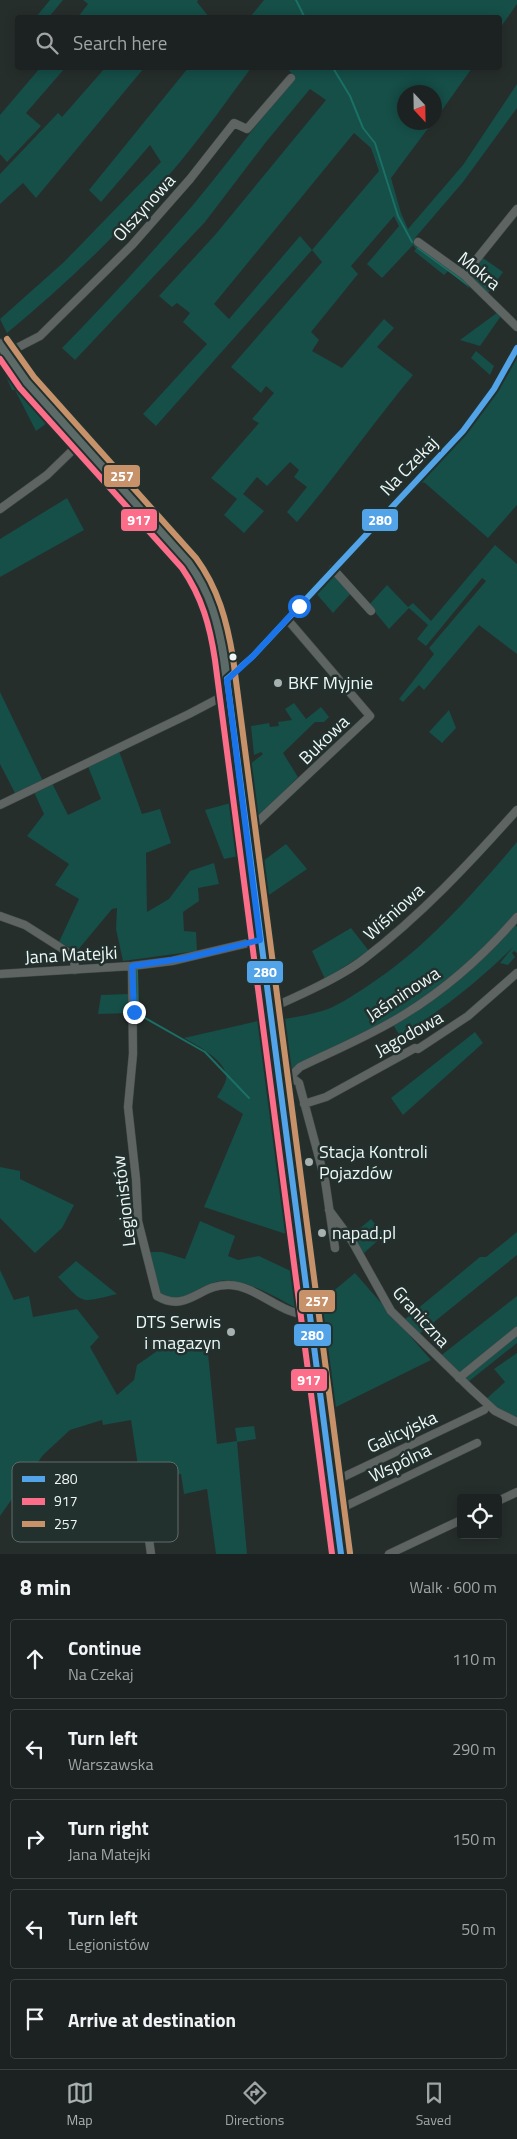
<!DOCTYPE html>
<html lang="en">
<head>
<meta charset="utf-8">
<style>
	:root { --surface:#1c2221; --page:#252a2a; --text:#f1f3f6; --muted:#a0a4a5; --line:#3a3f3f; --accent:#a8b1af }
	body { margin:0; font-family:"Titillium Web",sans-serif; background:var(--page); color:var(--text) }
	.controls { position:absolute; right:15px; bottom:15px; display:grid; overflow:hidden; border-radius:5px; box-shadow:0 2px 12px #0003 }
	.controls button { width:45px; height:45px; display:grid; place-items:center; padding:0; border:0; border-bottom:1px solid var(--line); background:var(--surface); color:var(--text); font:25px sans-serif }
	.compass { position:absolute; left:397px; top:85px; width:45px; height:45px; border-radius:50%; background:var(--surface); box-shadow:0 2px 12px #0003; rotate:158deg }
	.stop { position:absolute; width:15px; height:15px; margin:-11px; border:4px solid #1a73e8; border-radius:50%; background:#fff }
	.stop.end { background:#1a73e8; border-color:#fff; box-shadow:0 1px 5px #0008 }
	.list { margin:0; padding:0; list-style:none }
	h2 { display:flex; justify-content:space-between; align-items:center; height:65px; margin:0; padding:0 20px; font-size:21px }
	h2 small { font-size:16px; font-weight:400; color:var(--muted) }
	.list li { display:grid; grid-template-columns:32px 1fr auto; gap:15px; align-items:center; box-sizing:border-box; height:80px; margin:0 10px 10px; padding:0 10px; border:1px solid var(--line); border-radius:5px }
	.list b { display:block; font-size:19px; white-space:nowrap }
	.list p { margin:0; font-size:16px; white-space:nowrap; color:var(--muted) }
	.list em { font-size:16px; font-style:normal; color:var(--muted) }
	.icon { flex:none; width:28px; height:28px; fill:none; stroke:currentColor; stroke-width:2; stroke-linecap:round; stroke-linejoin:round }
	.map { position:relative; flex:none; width:517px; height:1554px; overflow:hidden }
	.search { position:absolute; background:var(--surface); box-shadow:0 2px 12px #0003; left:15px; right:15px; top:15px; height:55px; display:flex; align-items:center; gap:12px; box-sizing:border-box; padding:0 18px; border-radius:5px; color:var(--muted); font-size:19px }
	.sheet { height:515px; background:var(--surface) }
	nav { display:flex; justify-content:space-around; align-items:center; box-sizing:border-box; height:70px; border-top:1px solid var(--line); background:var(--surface); font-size:14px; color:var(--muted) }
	nav a { display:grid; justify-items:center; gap:2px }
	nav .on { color:var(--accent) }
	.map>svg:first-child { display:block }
	.green { fill:#164e48; fill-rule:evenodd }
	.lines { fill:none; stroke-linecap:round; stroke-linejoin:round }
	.stream { stroke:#1b7066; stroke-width:2 }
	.minor-casing { stroke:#444b49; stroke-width:9 }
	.major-casing { stroke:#444b49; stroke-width:11 }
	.minor { stroke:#5d6462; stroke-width:8 }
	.major { stroke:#5c6a68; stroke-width:9 }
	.bus-1-casing { stroke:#22312e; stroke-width:10 }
	.bus-2-casing { stroke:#22312e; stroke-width:10 }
	.bus-3-casing { stroke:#22312e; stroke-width:10 }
	.bus-1 { stroke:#53a3e8; stroke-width:6 }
	.bus-2 { stroke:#fb6d88; stroke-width:6 }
	.bus-3 { stroke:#c7916a; stroke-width:6 }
	.route { stroke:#1a73e8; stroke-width:6 }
	.bus-dot { fill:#eef7f5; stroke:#22312e; stroke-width:2 }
	.poi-dot { fill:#a8b1af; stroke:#22312e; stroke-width:2 }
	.labels { text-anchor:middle; stroke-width:5; stroke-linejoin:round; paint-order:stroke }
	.street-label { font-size:18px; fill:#eef7f5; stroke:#22312e }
	.poi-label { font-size:18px; fill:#eef7f5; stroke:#22312e; text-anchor:start }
	.key { fill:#22312e; stroke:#5f6c6a; stroke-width:1 }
	.key-label { font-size:14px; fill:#eef7f5 }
	.line-badge { stroke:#22312e; stroke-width:2 }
	.badge-label { font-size:14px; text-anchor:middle; font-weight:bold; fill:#fff }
</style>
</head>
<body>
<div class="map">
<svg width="517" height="1554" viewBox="0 0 517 1554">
	<rect width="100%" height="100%" fill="#262e2c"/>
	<!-- green -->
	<path class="green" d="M50,0H63L49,17H36Z
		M83,0H198L197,2L209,17H78L88,4Z
		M264,0H517V4L500,28V18L250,17Z
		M40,68H65L26,113L41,126L7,162L0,154V115Z
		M105,68H144L36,198L23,183L0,204V174L58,113L62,117Z
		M188,68H251C228,99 205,132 180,162C128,225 69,282 7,333L0,319L64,262L161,162L150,145L101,202L89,190Z
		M287,68H472L435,120L434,92H404V122L432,123L391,178L401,213L408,229L463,165L517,84V108L463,182L415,238L453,265L470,284L469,288L448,271L444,275L414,251L416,249L413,245L382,278L367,264L399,226L394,216L351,266L358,274L311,332L319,340L312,351L342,368L384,319L394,328L377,347L413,375C373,423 338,474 297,522L287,512L307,487L294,477L299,470L290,462L267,486L257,477L243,494L264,511L244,533L224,515L237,499L211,478L259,423L252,419L274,393L266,386L261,393L231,367L322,262L312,250L156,426L143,414L207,344L183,322L190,313L177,303L172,307L159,296L215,235L326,100L310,89L266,142L205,222L75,360L62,348C107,302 151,254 193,205C228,163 260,119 295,77ZM354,133L371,148L379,171L312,250L300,236L229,319L214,304Z
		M483,258L503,272L488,293L469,275Z
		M498,312L501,316L480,346L460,340Z
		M476,351L494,366L490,375L471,358Z
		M0,355L7,368L74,447L72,448L47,423L36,431L15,390H12L0,363Z
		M517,355V505L488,538L425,483L420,482L481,413Z
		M67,498L84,530L0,577V539Z
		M495,545L517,564V654L479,625L424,690L419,685L403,702L399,699L434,654L429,648L486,581L482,578L426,646L417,639L428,625L409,608L389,629L369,605L387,585L408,607L413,603L431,621Z
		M333,573L352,592L333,613L315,592Z
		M0,692L43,781L16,795L0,764Z
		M294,703L306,719L321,707L329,717L324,722H315L283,753L298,777L255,820L249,765L263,754L261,752L254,755L251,726L269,723L270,727L279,726L278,722L292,720L285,709Z
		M449,710L456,728L442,743L429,732Z
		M119,751L142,814L160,809L171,843L146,853L147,912L169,899L190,871L214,863L219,884L198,888L199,901L183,912L184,931L196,932L197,951L123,961L116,929L117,908L112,909L77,951L59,942L79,899L55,885L69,864L27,836L44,814L34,792L52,783L68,815L101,799L87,764Z
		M238,801L243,855L224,859L205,810Z
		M517,842V914C490,942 463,972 430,995C386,1025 336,1045 290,1071L284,1070L277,1020C292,1018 308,1015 322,1011C338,1006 352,996 366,987C427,947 470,897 517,842Z
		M286,844L307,869L266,897L263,861Z
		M515,925L517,927V953L514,951L512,953L515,957L508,965L500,963L514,946C479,981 442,1010 400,1036L392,1023L415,1010Z
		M351,928L369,951L325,979L312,951Z
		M278,970L281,1002L276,1004L270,974Z
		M129,994L130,1013L98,1014L101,995Z
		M262,1020L289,1235L204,1207L243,1114L217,1097C220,1092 224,1086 226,1080C230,1062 196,1045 184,1038Z
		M475,1032L483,1043L403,1115L391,1098Z
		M0,1167L20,1171V1179L74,1205L62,1228L35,1253L0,1218Z
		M371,1219L384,1235L364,1253L352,1235Z
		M200,1221L235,1236L228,1256L238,1260L259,1256L295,1273L300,1310C279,1299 244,1277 220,1281C210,1282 189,1295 178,1300L163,1296L157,1291L148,1252H162L185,1259Z
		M517,1232V1255L418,1335L404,1320L480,1257H486Z
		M76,1261L117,1294C79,1303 85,1305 58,1277Z
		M0,1270L14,1300L29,1296L33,1317L77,1309L99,1337L90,1347L117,1395L134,1380L137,1365L163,1347L207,1343L217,1444L237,1441L235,1428L254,1426L256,1439L237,1442L247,1554H216L207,1489L184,1494L181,1474L144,1479L143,1465L138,1466L131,1420L103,1425L102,1420L70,1430L43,1455L0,1516Z
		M355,1273L431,1360L328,1411L313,1308Z
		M517,1296V1343L468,1382L439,1357Z
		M517,1353V1422L484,1401L505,1382L494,1369Z"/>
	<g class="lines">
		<!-- stream -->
		<path class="stream" d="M296,0L305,18
			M333,68L350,96L363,128L375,143L398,216L412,242
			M418,248L467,284
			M137,969L138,1014L205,1052L249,1098"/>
		<!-- minor casing -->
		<g class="minor-casing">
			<path id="minor" d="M418,242L464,275L517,327
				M464,275L517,209
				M5,354L40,336L132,245L190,179L234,123L247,129L291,78
				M0,509L47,475L80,443
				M333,569L371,611
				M227,679L253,656L463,431L494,389L517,348
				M0,805L189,714L229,693
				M246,828L253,826L370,716L287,619
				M0,916L25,925L69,953L74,958L75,970
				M132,966L133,1054L128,1107L136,1179L138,1221L157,1296C188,1314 200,1283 230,1285C257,1286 284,1317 309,1314
				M0,974L132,966L172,961L261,940
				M269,1009C296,997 341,977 364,959C420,916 470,863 517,810
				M291,1076L300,1067C335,1050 372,1035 405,1014C447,988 485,954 517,917
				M278,1078L289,1075L299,1083L325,1180L335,1248
				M304,1104L326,1097L415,1048L418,1049L468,1016L517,973
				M329,1210L352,1241L391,1311L471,1389L495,1411L517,1422
				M459,1378L517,1331
				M141,1480L151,1554
				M331,1480L341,1478L484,1410
				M498,1501L517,1492
				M335,1508L348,1505L477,1443
				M389,1554L461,1520"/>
		</g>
		<!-- major casing -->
		<g class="major-casing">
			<path id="major" d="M0,344L27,382L189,563C212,592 219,622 224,659L341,1554"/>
		</g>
		<!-- minor -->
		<use href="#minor" class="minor"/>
		<!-- major -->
		<use href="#major" class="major"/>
		<!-- bus-1 casing -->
		<g class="bus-1-casing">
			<path id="bus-1" d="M227,679L341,1554
				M227,679L253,656L463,431L494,389L517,348"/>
		</g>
		<!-- bus-2 casing -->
		<g class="bus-2-casing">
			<path id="bus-2" d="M0,359L20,388L182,568C202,597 210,626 215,660L332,1554"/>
		</g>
		<!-- bus-3 casing -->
		<g class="bus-3-casing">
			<path id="bus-3" d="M7,339L34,377L196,558C218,588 227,621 233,658L350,1553"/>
		</g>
		<!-- bus-1 -->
		<use href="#bus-1" class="bus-1"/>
		<!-- bus-2 -->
		<use href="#bus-2" class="bus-2"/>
		<!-- bus-3 -->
		<use href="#bus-3" class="bus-3"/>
	</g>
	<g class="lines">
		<!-- route -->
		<path class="route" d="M134,1012L132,966L186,958L260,940L227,680L253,656L299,606"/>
	</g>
	<!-- markers -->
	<circle class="bus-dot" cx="233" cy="657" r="4.5"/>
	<g class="poi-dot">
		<circle cx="278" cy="683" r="5"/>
		<circle cx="309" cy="1162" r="5"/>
		<circle cx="322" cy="1233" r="5"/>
		<circle cx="231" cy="1332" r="5"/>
	</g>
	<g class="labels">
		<!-- street labels -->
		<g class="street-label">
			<text transform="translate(144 208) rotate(-48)" y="6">Olszynowa</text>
			<text transform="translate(479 271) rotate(39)" y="6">Mokra</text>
			<text transform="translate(409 466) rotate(-46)" y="6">Na Czekaj</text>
			<text transform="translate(324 740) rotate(-44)" y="6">Bukowa</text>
			<text transform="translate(394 912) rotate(-42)" y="6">Wiśniowa</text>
			<text transform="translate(71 955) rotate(-3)" y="6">Jana Matejki</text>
			<text transform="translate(403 994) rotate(-33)" y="6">Jaśminowa</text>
			<text transform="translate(409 1034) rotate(-29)" y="6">Jagodowa</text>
			<text transform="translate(124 1201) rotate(-97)" y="6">Legionistów</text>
			<text transform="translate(421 1317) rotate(48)" y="6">Graniczna</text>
			<text transform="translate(402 1432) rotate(-25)" y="6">Galicyjska</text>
			<text transform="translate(400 1463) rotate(-26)" y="6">Wspólna</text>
		</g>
		<!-- poi labels -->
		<g class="poi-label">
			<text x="288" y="689">BKF Myjnie</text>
			<text x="319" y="1158">Stacja Kontroli<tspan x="319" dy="21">Pojazdów</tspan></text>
			<text x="332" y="1239">napad.pl</text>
			<text x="221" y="1328" text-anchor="end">DTS Serwis<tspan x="221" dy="21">i magazyn</tspan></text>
		</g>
	</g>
	<!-- legend -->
	<rect x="12" y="1462" width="166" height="80" rx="8" class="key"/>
	<rect x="22" y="1476" width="23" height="6" fill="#53a3e8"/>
	<rect x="22" y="1498" width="23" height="7" fill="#fb6d88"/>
	<rect x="22" y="1521" width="23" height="6" fill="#c7916a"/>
	<g class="key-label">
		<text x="54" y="1484">280</text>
		<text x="54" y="1506">917</text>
		<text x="54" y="1529">257</text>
	</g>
	<g class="line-badge">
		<rect x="103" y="464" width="38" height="24" rx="5" fill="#c7916a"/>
		<rect x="361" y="508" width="38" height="24" rx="5" fill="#53a3e8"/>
		<rect x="120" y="508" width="38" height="24" rx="5" fill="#fb6d88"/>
		<rect x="246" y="960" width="38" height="24" rx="5" fill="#53a3e8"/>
		<rect x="298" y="1289" width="38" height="24" rx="5" fill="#c7916a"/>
		<rect x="293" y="1323" width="39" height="24" rx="5" fill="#53a3e8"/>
		<rect x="290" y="1368" width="38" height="24" rx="5" fill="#fb6d88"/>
	</g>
	<g class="badge-label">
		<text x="122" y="481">257</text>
		<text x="380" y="525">280</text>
		<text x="139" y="525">917</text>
		<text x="265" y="977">280</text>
		<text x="317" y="1306">257</text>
		<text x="312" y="1340">280</text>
		<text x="309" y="1385">917</text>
	</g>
</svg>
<div class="controls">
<button><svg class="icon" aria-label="locate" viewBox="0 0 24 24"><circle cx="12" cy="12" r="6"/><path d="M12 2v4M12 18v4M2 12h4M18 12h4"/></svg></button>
</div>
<svg class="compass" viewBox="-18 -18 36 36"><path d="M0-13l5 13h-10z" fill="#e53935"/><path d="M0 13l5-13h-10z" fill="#a0a4a5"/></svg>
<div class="stop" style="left:299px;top:606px"></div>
<div class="stop end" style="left:134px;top:1012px"></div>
<div class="search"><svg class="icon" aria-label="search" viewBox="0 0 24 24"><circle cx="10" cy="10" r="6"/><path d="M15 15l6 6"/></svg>Search here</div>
</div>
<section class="sheet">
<h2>8 min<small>Walk · 600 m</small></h2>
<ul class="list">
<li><svg class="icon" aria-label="ahead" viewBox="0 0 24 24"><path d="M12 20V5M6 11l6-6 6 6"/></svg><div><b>Continue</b><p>Na Czekaj</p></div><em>110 m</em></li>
<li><svg class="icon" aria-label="left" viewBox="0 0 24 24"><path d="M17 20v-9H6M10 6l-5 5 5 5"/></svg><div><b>Turn left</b><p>Warszawska</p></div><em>290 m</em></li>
<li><svg class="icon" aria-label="right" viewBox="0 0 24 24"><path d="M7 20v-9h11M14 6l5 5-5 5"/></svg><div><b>Turn right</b><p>Jana Matejki</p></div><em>150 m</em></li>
<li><svg class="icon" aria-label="left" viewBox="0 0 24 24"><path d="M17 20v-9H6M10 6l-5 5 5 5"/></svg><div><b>Turn left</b><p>Legionistów</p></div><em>50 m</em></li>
<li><svg class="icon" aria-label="arrive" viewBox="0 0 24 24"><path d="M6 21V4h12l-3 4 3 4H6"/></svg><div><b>Arrive at destination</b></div></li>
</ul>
</section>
<nav>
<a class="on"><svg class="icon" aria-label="map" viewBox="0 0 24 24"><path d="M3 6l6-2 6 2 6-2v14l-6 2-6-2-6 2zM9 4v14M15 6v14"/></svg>Map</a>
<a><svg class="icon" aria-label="directions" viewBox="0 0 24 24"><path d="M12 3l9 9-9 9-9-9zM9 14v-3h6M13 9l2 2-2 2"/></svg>Directions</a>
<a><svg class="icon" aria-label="saved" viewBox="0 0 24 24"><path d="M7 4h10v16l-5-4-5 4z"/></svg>Saved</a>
</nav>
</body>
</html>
